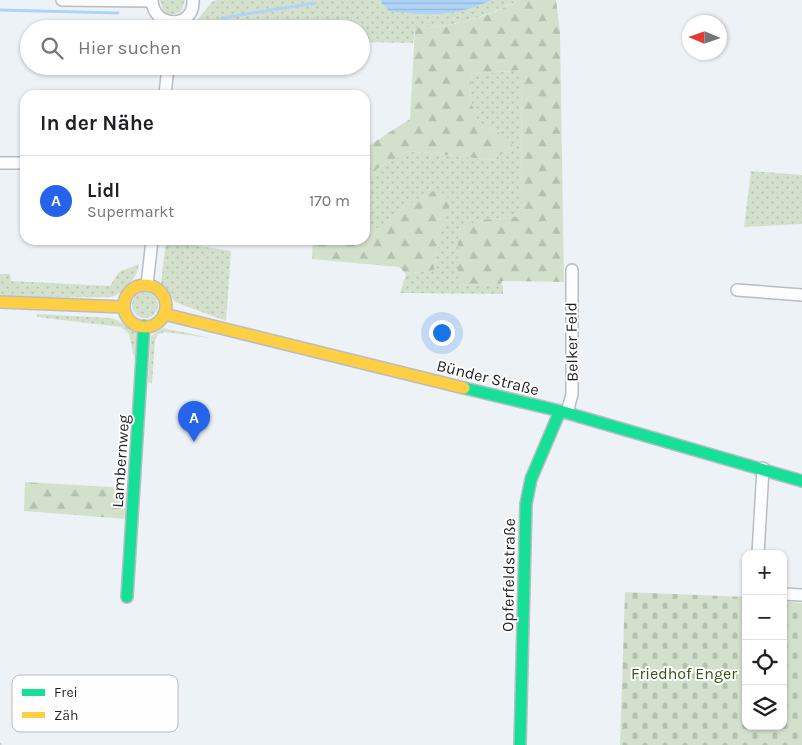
<!DOCTYPE html>
<html lang="de">
<head>
<meta charset="utf-8">
<style>
	:root { --surface:#fff; --page:#f2f2f2; --text:#202124; --muted:#757577; --line:#e0e0e0; --accent:#2563eb }
	body { margin:0; font-family:Karla,sans-serif; background:var(--page); color:var(--text) }
	.controls { position:absolute; right:15px; bottom:15px; display:grid; overflow:hidden; border-radius:10px; box-shadow:0 1px 4px #0004 }
	.controls button { width:45px; height:45px; display:grid; place-items:center; padding:0; border:0; border-bottom:1px solid var(--line); background:var(--surface); color:var(--text); font:25px sans-serif }
	.compass { position:absolute; left:682px; top:15px; width:45px; height:45px; border-radius:50%; background:var(--surface); box-shadow:0 1px 4px #0004; rotate:272deg }
	.you { position:absolute; left:441px; top:332px; width:18px; height:18px; margin:-12px; border:4px solid #fff; border-radius:50%; background:#1a73e8; box-shadow:0 0 0 8px #1a73e833 }
	.badge { display:grid; place-items:center; width:32px; height:32px; border-radius:50%; background:var(--accent); color:#fff; font-size:16px; font-weight:700 }
	.pin { position:absolute; translate:-50% -41px; filter:drop-shadow(0 1px 2px #0008) }
	.pin::after { content:''; position:absolute; top:26px; width:18px; height:15px; background:inherit; clip-path:polygon(0 0,100% 0,50% 100%) }
	.list { margin:0; padding:0; list-style:none }
	h2 { display:flex; justify-content:space-between; align-items:center; height:65px; margin:0; padding:0 20px; font-size:21px }
	h2 small { font-size:16px; font-weight:400; color:var(--muted) }
	.list li { display:grid; grid-template-columns:32px 1fr auto; gap:15px; align-items:center; box-sizing:border-box; height:90px; padding:0 20px; border-top:1px solid var(--line) }
	.list b { display:block; font-size:19px; white-space:nowrap }
	.list p { margin:0; font-size:16px; white-space:nowrap; color:var(--muted) }
	.list em { font-size:16px; font-style:normal; color:var(--muted) }
	.icon { flex:none; width:28px; height:28px; fill:none; stroke:currentColor; stroke-width:2; stroke-linecap:round; stroke-linejoin:round }
	.map { position:relative; flex:none; width:802px; height:745px; overflow:hidden }
	.search { position:absolute; background:var(--surface); box-shadow:0 1px 4px #0004; left:20px; top:20px; width:350px; height:55px; display:flex; align-items:center; gap:12px; box-sizing:border-box; padding:0 18px; border-radius:28px; color:var(--muted); font-size:19px }
	.panel { position:absolute; background:var(--surface); box-shadow:0 1px 4px #0004; left:20px; top:90px; width:350px; height:155px; border-radius:15px }
	.map>svg:first-child { display:block }
	.grass { fill:url(#grass-dots) }
	.forest { fill:url(#forest-firs) }
	.cemetery { fill:url(#cemetery-stones) }
	.water { fill:url(#water-rules) }
	.lines { fill:none; stroke-linecap:round; stroke-linejoin:round }
	.stream { stroke:#aed4f8; stroke-width:3 }
	.street-casing { stroke:#b9bdc1; stroke-width:14 }
	.fast-casing { stroke:#b9bdc1; stroke-width:14 }
	.slow-casing { stroke:#b9bdc1; stroke-width:14 }
	.street { stroke:#fcfdfe; stroke-width:11 }
	.fast { stroke:#16e098; stroke-width:11 }
	.slow { stroke:#ffcf43; stroke-width:11 }
	.labels { text-anchor:middle; stroke-width:4; stroke-linejoin:round; paint-order:stroke }
	.street-label { font-size:16px; fill:#1d2023; stroke:#fefefe }
	.park-label { font-size:16px; fill:#375414; stroke:#fefefe }
	.key { fill:#fefefe; stroke:#babbbc; stroke-width:1 }
	.key-label { font-size:14px; fill:#1d2023 }
</style>
</head>
<body>
<div class="map">
<svg width="802" height="745" viewBox="0 0 802 745">
	<defs>
		<pattern id="grass-dots" width="8" height="8" patternUnits="userSpaceOnUse" patternTransform="scale(1.25)"><rect width="8" height="8" fill="#d3e1cc"/><path d="M2 2h.1M6 6h.1" fill="none" stroke="#b5c1af" stroke-width="1.8" stroke-linecap="round"/></pattern>
		<pattern id="forest-firs" width="22" height="20" patternUnits="userSpaceOnUse" patternTransform="scale(1.25)"><rect width="22" height="20" fill="#d3e1cc"/><path d="M5 1l3.5 6h-7zM16 11l3.5 6h-7z" fill="#b5c1af"/></pattern>
		<pattern id="cemetery-stones" width="16" height="16" patternUnits="userSpaceOnUse" patternTransform="scale(1.25)"><rect width="16" height="16" fill="#d3e1cc"/><path d="M2 7V4a2 2 0 0 1 4 0v3zM10 15v-3a2 2 0 0 1 4 0v3z" fill="#b5c1af"/></pattern>
		<pattern id="water-rules" width="6" height="5" patternUnits="userSpaceOnUse" patternTransform="scale(1.25)"><rect width="6" height="5" fill="#aed4f8"/><path d="M0 2.5h6" fill="none" stroke="#95b6d4"/></pattern>
	</defs>
	<rect width="100%" height="100%" fill="#edf2f7"/>
	<!-- grass -->
	<path class="grass" d="M160,0H185L181,12L170,15L163,10Z
		M218,0H519C486,17 453,27 415,28L413,43L361,42V29H190L213,1Z
		M521,70L522,216L480,220L458,284L503,285V294L400,293L406,274L434,270L438,244L416,200L376,230H365V181L377,169L409,151L493,160L513,146L505,136L478,122L470,99L472,74Z
		M751,171L802,175V224L744,227Z
		M166,241L231,251L226,321L175,302L161,283Z
		M139,264C137,278 125,292 112,297L0,298V274H10L11,281L110,286L119,272Z
		M132 305a13 13 0 1 1 26 0a13 13 0 1 1-26 0Z
		M37,314L110,318L117,320L138,334L136,366L129,334L121,327L37,317Z
		M163,328L211,338L165,332L158,334L155,340L152,383L148,382L151,336Z"/>
	<!-- forest -->
	<path class="forest" d="M519,0H556L560,32L564,282L502,281L501,285L458,284V229L480,220L522,216L521,70L472,74L470,99L478,122L505,136L513,146L493,160L409,151L377,169L365,181V148L410,119L415,28C452,27 487,18 519,0Z
		M438,189L451,201L438,244L434,270L406,274L399,267L312,259L313,240H365V230L376,229L416,200Z
		M25,482L128,488L126,519L24,511Z"/>
	<!-- cemetery -->
	<path class="cemetery" d="M625,592L746,597V726H783V601L802,603V745H620Z"/>
	<!-- water -->
	<path class="water" d="M382,0H492C453,17 430,16 389,11L381,2Z"/>
	<g class="lines">
		<!-- stream -->
		<path class="stream" d="M0,10L118,13
			M222,18L315,3
			M0,744V745"/>
		<!-- street casing -->
		<g class="street-casing">
			<path id="street" d="M62,0L152,1
				M152,0C153,29 195,29 193,0
				M165,95L168,66
				M0,163H25
				M147,285L152,240
				M737,290L802,295
				M567,413L572,394V270
				M758,554L763,468
				M783,594L802,595"/>
		</g>
		<!-- fast casing -->
		<g class="fast-casing">
			<path id="fast" d="M464,388L560,411L802,481
				M127,597L144,326
				M520,745L526,504L531,479L560,411"/>
		</g>
		<!-- slow casing -->
		<g class="slow-casing">
			<path id="slow" d="M124 306a21 21 0 1 1 42 0a21 21 0 1 1-42 0Z
				M0,302L124,307
				M164,314L464,388"/>
		</g>
		<!-- street -->
		<use href="#street" class="street"/>
		<!-- fast -->
		<use href="#fast" class="fast"/>
		<!-- slow -->
		<use href="#slow" class="slow"/>
	</g>
	<g class="labels">
		<!-- street labels -->
		<g class="street-label">
			<text transform="translate(571 342) rotate(-91)" y="6">Belker Feld</text>
			<text transform="translate(488 377) rotate(14)" y="6">Bünder Straße</text>
			<text transform="translate(120 461) rotate(-86)" y="6">Lambernweg</text>
			<text transform="translate(508 575) rotate(-89)" y="6">Opferfeldstraße</text>
		</g>
		<!-- park labels -->
		<g class="park-label">
			<text x="684" y="679">Friedhof Enger</text>
		</g>
	</g>
	<!-- legend -->
	<rect x="12" y="675" width="166" height="57" rx="8" class="key"/>
	<rect x="22" y="689" width="23" height="7" fill="#16e098"/>
	<rect x="22" y="712" width="23" height="6" fill="#ffcf43"/>
	<g class="key-label">
		<text x="54" y="697">Frei</text>
		<text x="54" y="720">Zäh</text>
	</g>
</svg>
<div class="controls">
<button>+</button>
<button>−</button>
<button><svg class="icon" aria-label="locate" viewBox="0 0 24 24"><circle cx="12" cy="12" r="6"/><path d="M12 2v4M12 18v4M2 12h4M18 12h4"/></svg></button>
<button><svg class="icon" aria-label="layers" viewBox="0 0 24 24"><path d="M12 4l9 5-9 5-9-5zM3 14l9 5 9-5"/></svg></button>
</div>
<svg class="compass" viewBox="-18 -18 36 36"><path d="M0-13l5 13h-10z" fill="#e53935"/><path d="M0 13l5-13h-10z" fill="#757577"/></svg>
<div class="you"></div>
<div class="pin badge" style="left:194px;top:442px">A</div>
<div class="search"><svg class="icon" aria-label="search" viewBox="0 0 24 24"><circle cx="10" cy="10" r="6"/><path d="M15 15l6 6"/></svg>Hier suchen</div>
<section class="panel">
<h2>In der Nähe<small></small></h2>
<ul class="list">
<li><span class="badge">A</span><div><b>Lidl</b><p>Supermarkt</p></div><em>170 m</em></li>
</ul>
</section>
</div>
</body>
</html>
